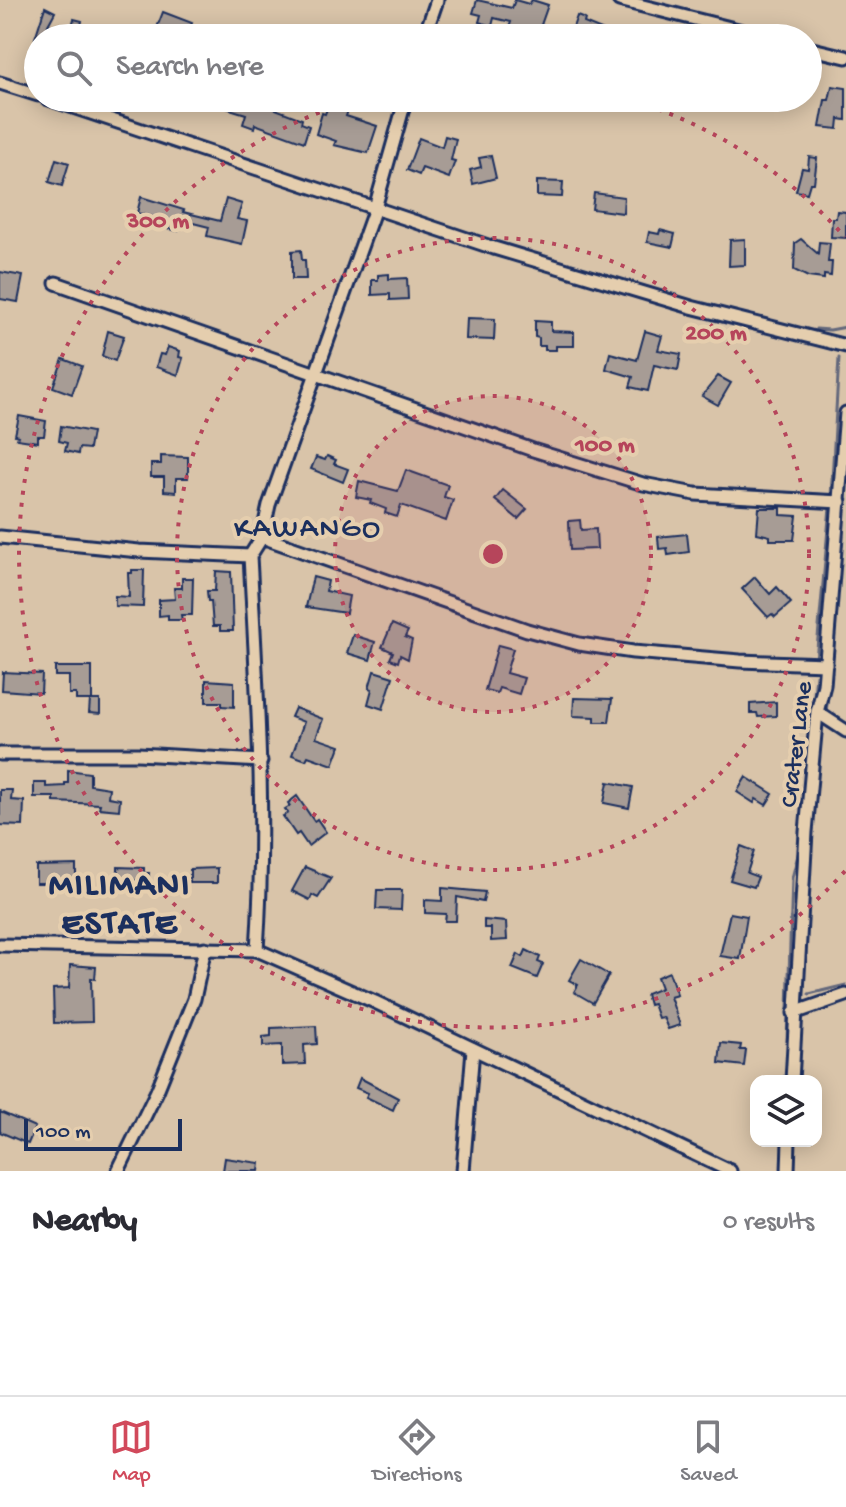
<!DOCTYPE html>
<html lang="en">
<head>
<meta charset="utf-8">
<style>
  :root { --surface:#fff; --page:#f7f7f7; --text:#2b2b33; --muted:#7c7c81; --line:#e1e1e2; --accent:#d1495b }
  body { margin:0; font-family:"Gochi Hand",sans-serif; background:var(--page); color:var(--text) }
  .controls { position:absolute; right:24px; bottom:24px; display:grid; overflow:hidden; border-radius:16px; box-shadow:0 4px 20px #0003 }
  .controls button { width:72px; height:72px; display:grid; place-items:center; padding:0; border:0; border-bottom:2px solid var(--line); background:var(--surface); color:var(--text); font:40px sans-serif }
  .scale { position:absolute; left:24px; bottom:20px; width:158px; box-sizing:border-box; padding-left:8px; border:4px solid #1b2f5e; border-top:0; font-size:22px; line-height:28px; white-space:nowrap; color:#1b2f5e; -webkit-text-stroke:6px #e5ceae; paint-order:stroke }
  .list { margin:0; padding:0; list-style:none }
  h2 { display:flex; justify-content:space-between; align-items:center; height:104px; margin:0; padding:0 32px; font-size:34px }
  h2 small { font-size:26px; font-weight:400; color:var(--muted) }
  .icon { flex:none; width:44px; height:44px; fill:none; stroke:currentColor; stroke-width:2; stroke-linecap:round; stroke-linejoin:round }
  .map { position:relative; flex:none; width:846px; height:1171px; overflow:hidden }
  .search { position:absolute; background:var(--surface); box-shadow:0 4px 20px #0003; left:24px; right:24px; top:24px; height:88px; display:flex; align-items:center; gap:20px; box-sizing:border-box; padding:0 28px; border-radius:44px; color:var(--muted); font-size:30px }
  .sheet { height:224px; background:var(--surface) }
  nav { display:flex; justify-content:space-around; align-items:center; box-sizing:border-box; height:112px; border-top:2px solid var(--line); background:var(--surface); font-size:22px; color:var(--muted) }
  nav a { display:grid; justify-items:center; gap:4px }
  nav .on { color:var(--accent) }
  .map>svg:first-child { display:block }
  .lines { fill:none; stroke-linecap:round; stroke-linejoin:round }
  .stream { stroke:#63677b; stroke-width:3 }
  .building { fill:#a79c95; stroke:#1b2f5e; stroke-width:2 }
  .minor-casing { stroke:#1b2f5e; stroke-width:17 }
  .minor { stroke:#e5ceae; stroke-width:11 }
  .ring { fill:none; stroke:#b6455b; stroke-width:4; stroke-dasharray:4 8 }
  .labels { text-anchor:middle; stroke-width:8; stroke-linejoin:round; paint-order:stroke }
  .street-label { font-size:26px; fill:#1b2f5e; stroke:#e5ceae }
  .quarter-label { font-size:30px; letter-spacing:2px; fill:#1b2f5e; stroke:#e5ceae }
  .district-label { font-size:34px; font-weight:bold; letter-spacing:2px; fill:#1b2f5e; stroke:#e5ceae }
  .centre { fill:#b6455b; stroke:#e5ceae; stroke-width:4 }
  .ring-label { font-size:24px; text-anchor:middle; font-weight:bold; fill:#b6455b; stroke:#e5ceae; stroke-width:8; stroke-linejoin:round; paint-order:stroke }
</style>
</head>
<body>
<div class="map">
<svg width="846" height="1171" viewBox="0 0 846 1171">
  <rect width="100%" height="100%" fill="#d9c4a9"/>
  <filter id="ink" filterUnits="userSpaceOnUse"><feTurbulence type="fractalNoise" baseFrequency=".0125" numOctaves="2"/><feDisplacementMap in="SourceGraphic" scale="16" xChannelSelector="R" yChannelSelector="G"/><feConvolveMatrix kernelMatrix="1 2 1 2 8 2 1 2 1" color-interpolation-filters="sRGB"/></filter>
  <g filter="url(#ink)">
    <g class="lines">
      <g class="stream">
        <polyline points="816,329 830,330 846,327"/>
        <polyline points="831,497 839,358"/>
        <polyline points="816,660 830,507"/>
        <polyline points="813,707 816,675"/>
        <polyline points="826,713 829,685"/>
        <polyline points="809,994 846,985"/>
        <polyline points="787,1042 792,878 800,847"/>
      </g>
    </g>
    <g class="building">
      <polygon points="477,0 512,8 515,0 529,4 532,0 548,5 541,25 574,38 523,38 508,31 511,22 494,18 492,26 479,22 481,15 473,13"/>
      <polygon points="45,7 55,12 48,25 70,32 74,19 82,21 80,30 99,35 99,38 35,38"/>
      <polygon points="163,12 192,23 189,31 204,38 153,38"/>
      <polygon points="577,16 585,19 584,23 621,38 579,38 581,33 572,30"/>
      <polygon points="832,86 846,88 846,120 839,119 838,129 820,127 825,100 829,100"/>
      <polygon points="231,98 258,98 257,102 302,119 301,123 309,126 304,142 255,124 254,128 243,124 246,114 226,108"/>
      <polygon points="330,101 349,108 346,116 377,126 368,153 334,145 336,141 316,134 322,113 325,114"/>
      <polygon points="445,136 456,139 451,160 455,161 449,178 422,168 419,175 407,170 419,138 442,147"/>
      <polygon points="491,156 496,178 473,184 470,170 481,167 479,158"/>
      <polygon points="809,157 817,158 814,183 810,183 807,193 796,191 802,168 808,169"/>
      <polygon points="56,159 69,163 62,186 49,182"/>
      <polygon points="537,181 563,182 562,197 537,196"/>
      <polygon points="594,193 624,197 623,213 592,209"/>
      <polygon points="141,197 184,210 183,212 220,221 226,199 242,204 237,219 247,221 242,244 207,236 209,227 181,220 178,231 162,227 164,220 137,213"/>
      <polygon points="837,211 846,212 846,238 831,237 832,218 836,218"/>
      <polygon points="660,230 675,234 672,247 647,242 649,232 659,234"/>
      <polygon points="745,239 745,265 729,266 730,240"/>
      <polygon points="801,239 818,254 819,242 830,243 828,262 832,262 831,276 824,275 824,279 808,277 794,270 795,243"/>
      <polygon points="301,250 302,260 305,260 306,279 292,279 292,251"/>
      <polygon points="0,272 23,276 18,302 0,299"/>
      <polygon points="389,274 389,279 407,278 408,299 390,300 390,294 372,295 372,280 378,280 378,275"/>
      <polygon points="467,318 495,319 494,340 466,339"/>
      <polygon points="535,321 551,322 551,331 574,332 574,346 556,346 556,350 545,350 545,346 539,346 539,338 535,337"/>
      <polygon points="108,331 124,336 115,361 102,356"/>
      <polygon points="645,331 662,336 658,350 681,354 678,370 654,365 648,391 630,387 633,377 606,369 610,353 637,360"/>
      <polygon points="168,347 180,351 179,357 183,358 178,375 156,367 160,354 165,355"/>
      <polygon points="63,359 82,366 72,394 53,387"/>
      <polygon points="718,376 731,383 718,405 702,396"/>
      <polygon points="19,416 46,421 44,436 38,436 38,442 17,439 18,436 15,435"/>
      <polygon points="61,426 92,432 89,449 79,448 78,454 65,451 67,443 59,441"/>
      <polygon points="161,456 188,457 188,478 176,478 176,492 164,491 164,477 151,477 151,464 161,464"/>
      <polygon points="327,456 336,460 334,464 348,469 343,482 311,469 316,457 325,460"/>
      <polygon points="406,470 448,485 444,497 453,500 446,521 401,505 397,517 385,513 386,509 370,503 371,500 356,497 359,481 398,491"/>
      <polygon points="503,490 527,509 518,519 495,500"/>
      <polygon points="759,508 781,508 781,515 797,516 794,540 770,540 770,536 757,533"/>
      <polygon points="580,520 581,530 596,529 597,549 570,550 569,521"/>
      <polygon points="687,534 689,552 668,555 667,548 659,549 658,537"/>
      <polygon points="132,570 144,570 143,607 115,606 115,596 129,597 128,573 132,573"/>
      <polygon points="216,571 231,572 233,631 220,631 220,626 213,626 211,601 208,601 207,591 215,591"/>
      <polygon points="313,577 328,581 326,591 349,596 346,613 306,607"/>
      <polygon points="755,577 770,594 777,587 791,603 775,617 772,614 768,617 742,589"/>
      <polygon points="182,578 193,578 192,615 181,615 182,620 168,620 168,615 159,616 159,600 175,599 174,588 182,588"/>
      <polygon points="392,624 408,631 405,637 412,640 408,659 400,655 398,662 390,659 393,652 382,647"/>
      <polygon points="353,635 375,642 370,660 347,653"/>
      <polygon points="498,645 513,649 506,673 524,678 519,694 499,688 497,693 485,690"/>
      <polygon points="55,667 92,667 92,700 100,700 100,714 89,713 90,700 76,700 76,694 69,694 69,676 55,676"/>
      <polygon points="374,671 393,677 383,709 368,704 372,689 369,688"/>
      <polygon points="3,672 42,674 41,693 2,690"/>
      <polygon points="206,680 234,682 234,707 222,706 222,702 206,702"/>
      <polygon points="574,698 612,699 609,722 595,722 595,717 573,716"/>
      <polygon points="776,702 776,716 758,717 757,713 750,713 750,704"/>
      <polygon points="295,708 323,719 316,738 340,746 333,765 308,756 306,760 292,755 304,722 291,717"/>
      <polygon points="68,770 90,773 90,785 109,788 108,797 120,799 119,810 99,808 100,804 54,802 54,797 34,797 34,783 46,783 46,787 65,786 65,783 68,783"/>
      <polygon points="746,777 773,794 766,805 756,799 754,803 737,792"/>
      <polygon points="608,782 633,787 629,808 604,803"/>
      <polygon points="0,790 12,790 11,800 24,801 23,826 0,825"/>
      <polygon points="297,796 314,821 317,819 326,832 308,846 299,833 296,835 283,816 288,813 285,809 290,806 288,803"/>
      <polygon points="741,846 754,851 747,873 758,877 754,887 730,880"/>
      <polygon points="76,865 76,878 51,879 51,883 36,883 36,866"/>
      <polygon points="118,867 144,868 144,873 149,873 148,881 118,880"/>
      <polygon points="305,867 331,878 318,898 312,895 310,900 292,891"/>
      <polygon points="217,868 217,883 190,883 190,869"/>
      <polygon points="442,888 485,892 483,902 457,897 456,921 445,921 446,914 425,913 425,900 442,901"/>
      <polygon points="377,890 402,890 401,910 376,909"/>
      <polygon points="730,913 747,916 740,959 720,956"/>
      <polygon points="484,920 506,922 507,940 491,941 491,928 484,928"/>
      <polygon points="526,950 540,957 538,962 543,964 537,978 512,968 518,954 523,957"/>
      <polygon points="581,959 609,975 593,1003 574,992 578,985 569,980"/>
      <polygon points="70,965 96,967 95,979 91,978 92,1022 54,1023 53,989 69,988"/>
      <polygon points="669,972 677,995 670,997 680,1025 668,1029 663,1017 658,1018 653,1004 649,1005 646,994 661,988 657,977"/>
      <polygon points="316,1026 317,1044 304,1045 305,1064 282,1065 282,1045 263,1046 263,1037 271,1036 271,1028"/>
      <polygon points="721,1043 741,1045 740,1050 746,1050 744,1066 719,1063"/>
      <polygon points="360,1078 398,1098 393,1110 366,1097 368,1093 356,1088"/>
      <polygon points="0,1112 35,1127 28,1144 0,1132"/>
      <polygon points="225,1158 260,1163 259,1171 223,1171"/>
    </g>
    <g class="lines">
      <defs>
        <g id="minor">
          <polyline points="619,0 770,38"/>
          <polyline points="424,38 437,0"/>
          <polyline points="808,48 846,57"/>
          <polyline points="0,83 38,95"/>
          <polyline points="46,98 494,248 691,307 846,346"/>
          <polyline points="56,283 533,450 643,484 695,494 840,502"/>
          <polyline points="0,537 139,551 250,556"/>
          <polyline points="262,537 527,630 579,644 633,652 740,661 826,664"/>
          <polyline points="817,712 846,731"/>
          <polyline points="0,754 138,754 261,761"/>
          <polyline points="0,945 257,950 375,1002 730,1171"/>
          <path d="M257,950C266,819 257,688 250,556L262,537L269,505L375,208L406,98"/>
          <polyline points="794,1013 846,995"/>
          <polyline points="792,1081 806,832 817,712 824,685 846,413"/>
          <polyline points="118,1171 157,1091 194,999 205,948"/>
          <polyline points="463,1171 473,1049"/>
          <polyline points="788,1171 789,1141"/>
        </g>
      </defs>
      <use href="#minor" class="minor-casing"/>
      <use href="#minor" class="minor"/>
    </g>
  </g>
  <circle cx="493" cy="554" r="158" fill="#b6455b" fill-opacity=".12"/>
  <g class="ring">
    <circle cx="493" cy="554" r="158"/>
    <circle cx="493" cy="554" r="316"/>
    <path d="M845 871A474 474 0 1 1 362 98M624 98A474 474 0 0 1 845 237"/>
  </g>
  <g class="labels">
    <g class="street-label">
      <text transform="translate(794 744) rotate(-83)" y="9">Crater Lane</text>
    </g>
    <g class="quarter-label">
      <text x="308" y="536">KAWANGO</text>
    </g>
    <g class="district-label">
      <text x="120" y="893">MILIMANI<tspan x="120" dy="39">ESTATE</tspan></text>
    </g>
  </g>
  <circle cx="493" cy="554" r="12" class="centre"/>
  <g class="ring-label">
    <text x="158" y="227">300 m</text>
    <text x="716" y="339">200 m</text>
    <text x="605" y="451">100 m</text>
  </g>
</svg>
<div class="controls">
<button><svg class="icon" aria-label="layers" viewBox="0 0 24 24"><path d="M12 4l9 5-9 5-9-5zM3 14l9 5 9-5"/></svg></button>
</div>
<div class="scale">100 m</div>
<div class="search"><svg class="icon" aria-label="search" viewBox="0 0 24 24"><circle cx="10" cy="10" r="6"/><path d="M15 15l6 6"/></svg>Search here</div>
</div>
<section class="sheet">
<h2>Nearby<small>0 results</small></h2>
<ul class="list">
</ul>
</section>
<nav>
<a class="on"><svg class="icon" aria-label="map" viewBox="0 0 24 24"><path d="M3 6l6-2 6 2 6-2v14l-6 2-6-2-6 2zM9 4v14M15 6v14"/></svg>Map</a>
<a><svg class="icon" aria-label="directions" viewBox="0 0 24 24"><path d="M12 3l9 9-9 9-9-9zM9 14v-3h6M13 9l2 2-2 2"/></svg>Directions</a>
<a><svg class="icon" aria-label="saved" viewBox="0 0 24 24"><path d="M7 4h10v16l-5-4-5 4z"/></svg>Saved</a>
</nav>
</body>
</html>
